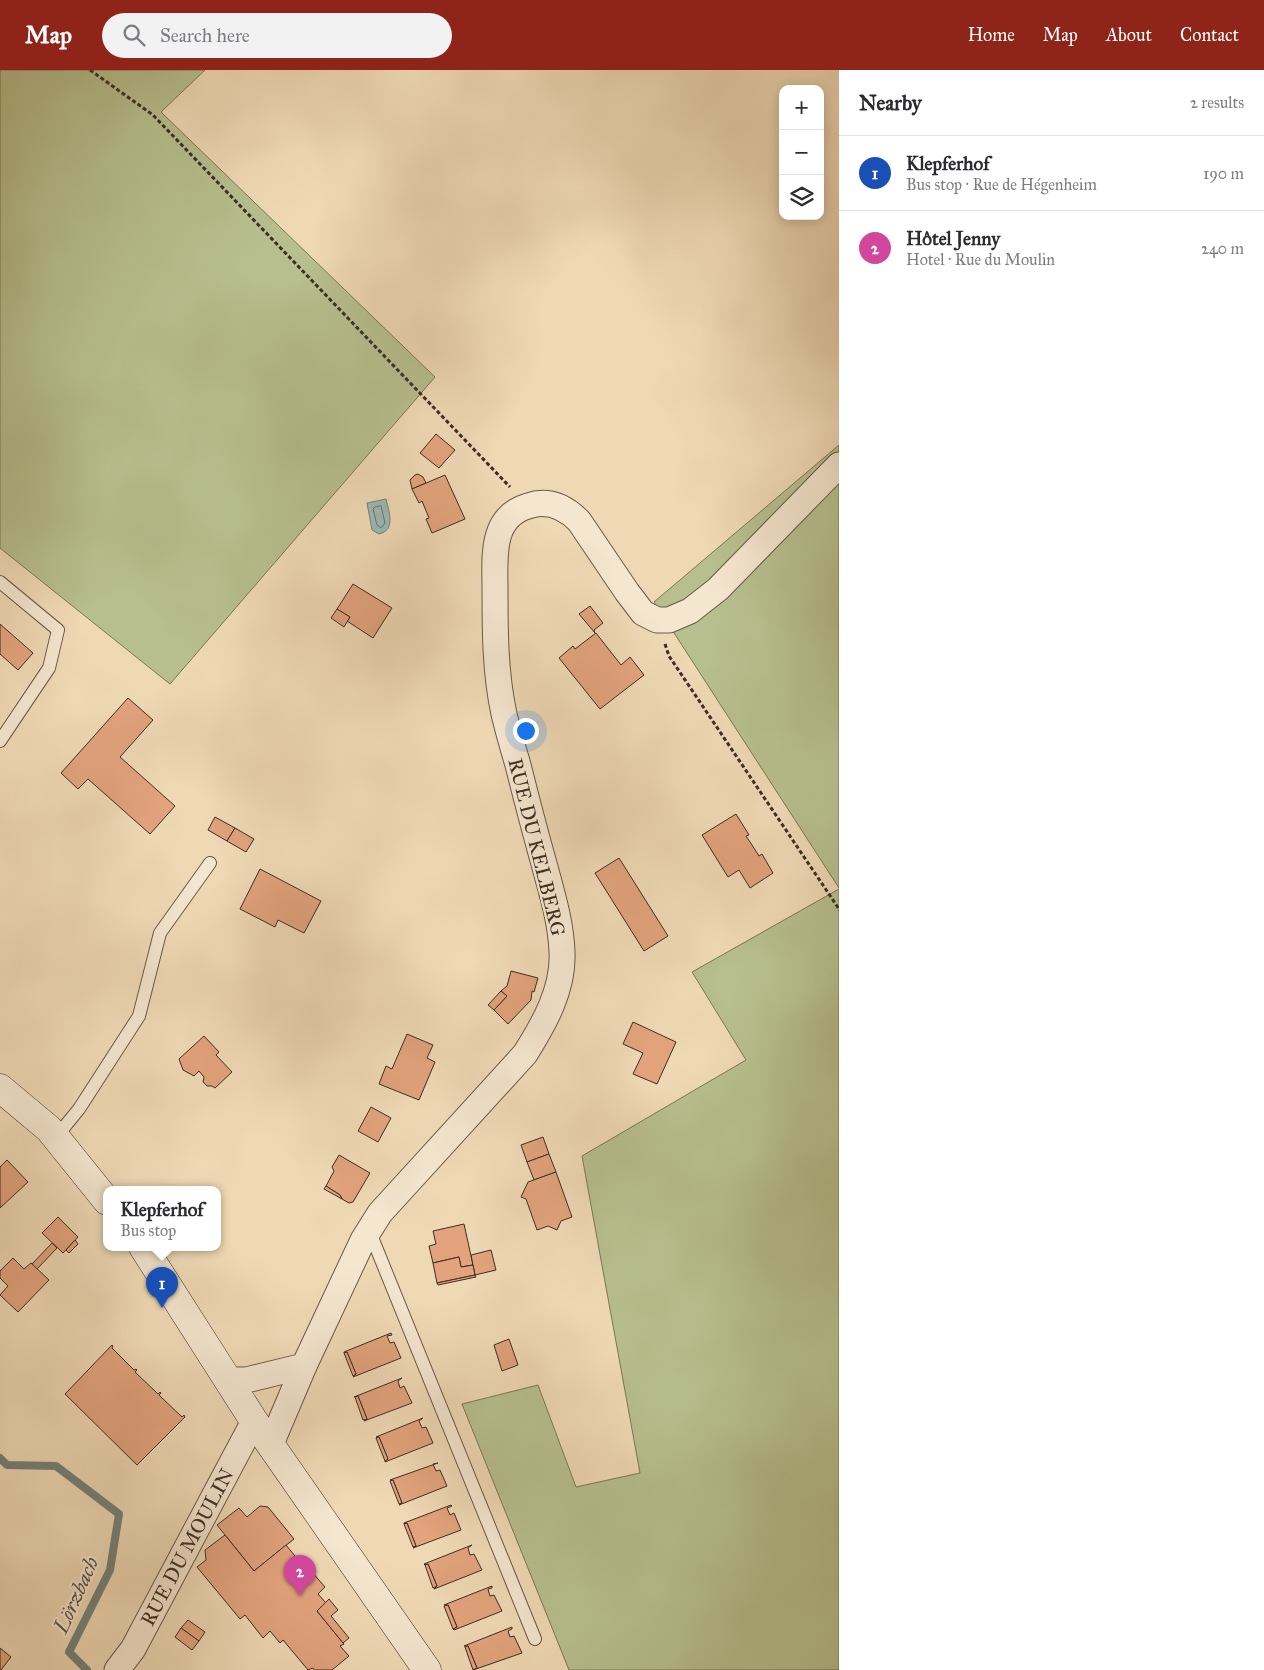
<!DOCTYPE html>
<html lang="en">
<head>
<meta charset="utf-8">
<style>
  :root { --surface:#fff; --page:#f2f2f3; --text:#2b2b33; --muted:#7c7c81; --line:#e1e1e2; --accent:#8f2418 }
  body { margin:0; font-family:"IM FELL Great Primer",serif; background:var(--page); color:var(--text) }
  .controls { position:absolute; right:15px; top:15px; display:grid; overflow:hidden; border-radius:10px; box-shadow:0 2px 12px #0003 }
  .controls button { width:45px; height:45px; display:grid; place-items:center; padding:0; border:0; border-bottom:1px solid var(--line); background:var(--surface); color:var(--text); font:25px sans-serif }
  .you { position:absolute; left:525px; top:660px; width:18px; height:18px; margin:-12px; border:4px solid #fff; border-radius:50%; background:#1a73e8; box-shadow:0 0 0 8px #1a73e833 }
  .badge { display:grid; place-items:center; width:32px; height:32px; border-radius:50%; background:var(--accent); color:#fff; font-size:16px; font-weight:700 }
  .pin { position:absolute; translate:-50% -41px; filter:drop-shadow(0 1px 2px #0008) }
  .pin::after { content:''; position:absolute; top:26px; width:18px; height:15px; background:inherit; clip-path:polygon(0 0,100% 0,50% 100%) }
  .popup { position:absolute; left:103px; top:1116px; width:118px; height:65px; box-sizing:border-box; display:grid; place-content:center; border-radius:10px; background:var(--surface); filter:drop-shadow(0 1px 4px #0005); font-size:16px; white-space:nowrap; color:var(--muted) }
  .popup b { font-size:19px; color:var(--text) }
  .popup::after { content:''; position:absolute; left:50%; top:100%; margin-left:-10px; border:10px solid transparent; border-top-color:var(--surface) }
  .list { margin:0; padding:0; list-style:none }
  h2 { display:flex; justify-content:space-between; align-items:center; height:65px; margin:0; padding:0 20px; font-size:21px }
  h2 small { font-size:16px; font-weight:400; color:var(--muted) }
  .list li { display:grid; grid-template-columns:32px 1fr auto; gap:15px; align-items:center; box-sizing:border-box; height:75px; padding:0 20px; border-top:1px solid var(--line) }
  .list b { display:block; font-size:19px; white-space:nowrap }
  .list p { margin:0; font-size:16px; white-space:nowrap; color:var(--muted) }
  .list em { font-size:16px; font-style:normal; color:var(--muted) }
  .icon { flex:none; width:28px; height:28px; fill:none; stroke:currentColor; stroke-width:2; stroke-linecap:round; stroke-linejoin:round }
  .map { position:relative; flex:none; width:839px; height:1600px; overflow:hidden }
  header { display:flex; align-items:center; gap:30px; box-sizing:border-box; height:70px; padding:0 25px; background:var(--accent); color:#fff }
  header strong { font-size:24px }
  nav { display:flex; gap:28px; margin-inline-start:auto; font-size:18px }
  .search { width:350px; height:45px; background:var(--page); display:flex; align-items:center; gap:12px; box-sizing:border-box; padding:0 18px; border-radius:28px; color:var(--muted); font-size:19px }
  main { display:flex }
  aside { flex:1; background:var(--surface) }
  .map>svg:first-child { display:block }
  .green { fill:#b7bf8e; stroke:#7a765a }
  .water { fill:#9ab9b3; stroke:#74817a }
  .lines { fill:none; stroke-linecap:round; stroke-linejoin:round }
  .shore { stroke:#6b736c; stroke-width:1 }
  .stream { stroke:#74817a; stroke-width:8 }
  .building { fill:#e2a37d; stroke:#3c2d25 }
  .service-casing { stroke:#695849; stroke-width:14 }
  .minor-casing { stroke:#695849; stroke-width:27 }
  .secondary-casing { stroke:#3c2d25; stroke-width:29 }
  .path { stroke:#3c2d25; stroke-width:3; stroke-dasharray:4 2.5; stroke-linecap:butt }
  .service { stroke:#f5e6cf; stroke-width:12 }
  .minor { stroke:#f5e6cf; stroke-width:25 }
  .secondary { stroke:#f5e6cf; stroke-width:28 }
  .labels { text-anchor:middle; stroke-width:4.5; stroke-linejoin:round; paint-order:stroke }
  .street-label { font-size:20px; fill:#3c2d25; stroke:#f5e6cf }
  .water-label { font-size:21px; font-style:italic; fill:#545048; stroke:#f5e6cf }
</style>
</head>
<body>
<header>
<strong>Map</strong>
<div class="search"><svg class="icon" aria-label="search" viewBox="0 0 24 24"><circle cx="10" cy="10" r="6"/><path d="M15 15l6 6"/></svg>Search here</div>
<nav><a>Home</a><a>Map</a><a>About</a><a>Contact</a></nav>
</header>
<main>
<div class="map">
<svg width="839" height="1600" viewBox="0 0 839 1600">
  <rect width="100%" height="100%" fill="#efd9b5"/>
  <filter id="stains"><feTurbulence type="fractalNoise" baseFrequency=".004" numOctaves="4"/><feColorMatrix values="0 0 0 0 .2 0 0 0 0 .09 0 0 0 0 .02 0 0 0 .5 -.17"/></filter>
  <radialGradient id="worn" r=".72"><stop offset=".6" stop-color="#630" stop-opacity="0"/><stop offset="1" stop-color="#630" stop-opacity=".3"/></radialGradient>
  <g class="green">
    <polygon points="0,0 205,0 161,42 435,307 170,614 0,478"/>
    <polygon points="839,375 839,818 654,532"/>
    <polygon points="839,819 839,1600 569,1600 462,1334 538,1315 576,1417 640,1403 582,1086 746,990 692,902"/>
  </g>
  <path class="water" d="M386,429C389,442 396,460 379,464L372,460L367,433Z"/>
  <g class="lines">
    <polygon class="shore" points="381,436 385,453 381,458 377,455 373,439 375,437"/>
    <polyline class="stream" points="0,1388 7,1395 56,1396 119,1444 110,1500 69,1582 87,1600"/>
  </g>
  <g class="building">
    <polygon points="436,364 455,380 439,398 420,383"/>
    <polygon points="418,404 423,407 426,413 412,419 410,410 415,405"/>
    <polygon points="445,405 465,449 432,463 426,449 429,448 422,431 419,433 412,419"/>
    <polygon points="353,514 392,538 373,568 347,551 350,547 337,539"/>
    <polygon points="590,536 603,553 594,560 595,563 579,544"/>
    <polygon points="337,539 350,547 344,557 331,548"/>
    <polygon points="0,554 33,583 18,600 0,584"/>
    <polygon points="596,563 621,595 630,587 644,605 600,639 559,588 573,576 575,579"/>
    <polygon points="128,628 153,650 120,687 175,736 150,764 88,709 78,719 61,703"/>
    <polygon points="736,744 749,765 746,766 752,775 759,786 762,784 773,803 750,818 739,800 728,807 702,765"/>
    <polygon points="215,747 235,758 227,771 208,760"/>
    <polygon points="235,758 254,769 246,782 227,771"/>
    <polygon points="619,788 668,866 644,881 595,803"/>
    <polygon points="260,799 321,831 304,863 278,850 275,857 240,839"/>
    <polygon points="511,901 538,908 534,922 532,921 531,930 508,954 494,940 507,926 501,921 507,916"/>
    <polygon points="501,921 507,926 494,940 488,935"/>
    <polygon points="633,952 676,972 657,1014 633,1004 643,983 623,974"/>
    <polygon points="407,964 433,975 427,988 435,992 419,1030 379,1014 386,996 392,999"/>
    <polygon points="204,966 219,982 216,985 232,1002 215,1018 212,1016 207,1016 203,1012 204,1007 199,1001 194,1006 183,1000 179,989"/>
    <polygon points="371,1037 391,1048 378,1072 358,1061"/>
    <polygon points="543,1067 549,1084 527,1092 521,1075"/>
    <polygon points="549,1084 556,1102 534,1110 527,1092"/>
    <polygon points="339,1085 370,1103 353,1132 349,1133 342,1129 340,1125 326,1116 334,1101 332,1097"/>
    <polygon points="7,1090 28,1112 0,1138 0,1097"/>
    <polygon points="556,1102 572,1147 561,1151 557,1160 548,1156 537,1160 526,1129 521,1127 528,1112"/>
    <polygon points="326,1116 340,1125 342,1129 324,1119"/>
    <polygon points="58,1147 78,1167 63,1183 42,1163"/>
    <polygon points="464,1154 473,1195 461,1197 459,1187 433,1193 429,1176 436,1174 433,1161"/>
    <polygon points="75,1170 78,1174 69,1183 66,1180"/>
    <polygon points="52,1173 57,1178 37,1199 32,1194"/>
    <polygon points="491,1180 496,1200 475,1205 471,1185"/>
    <polygon points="459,1187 461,1197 473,1195 475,1205 437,1213 433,1193"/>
    <polygon points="13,1188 24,1199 31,1193 49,1210 18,1242 0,1225 8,1216 0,1208 0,1201"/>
    <polygon points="475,1205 476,1207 438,1215 437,1213"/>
    <polygon points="391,1263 392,1265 387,1266 390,1273 394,1272 401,1288 353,1307 356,1304 347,1282 344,1283 344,1282"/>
    <polygon points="509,1269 518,1295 502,1301 494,1275"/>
    <polygon points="112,1275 113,1276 112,1278 134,1300 136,1299 137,1300 135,1302 158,1324 160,1322 161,1323 159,1325 182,1347 184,1345 185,1347 137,1395 65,1324"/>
    <polygon points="347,1282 356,1304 353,1306 344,1283"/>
    <polygon points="402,1308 398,1311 400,1318 404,1316 412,1333 364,1351 367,1349 358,1326 354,1327"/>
    <polygon points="358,1326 367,1349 363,1350 355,1327"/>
    <polygon points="423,1348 419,1351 422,1358 426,1357 433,1373 385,1392 385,1391 388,1389 379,1367 376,1367"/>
    <polygon points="379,1367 388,1389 385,1391 376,1368"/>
    <polygon points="438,1393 433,1394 436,1401 440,1400 447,1416 399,1435 402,1433 393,1410 390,1410"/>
    <polygon points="393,1410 402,1433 399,1434 390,1411"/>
    <polygon points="451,1435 452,1436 447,1438 450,1445 454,1443 461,1460 413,1478 416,1476 407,1453 404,1454 404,1453"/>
    <polygon points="260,1436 268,1437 294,1469 254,1501 217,1455 239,1438 247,1447"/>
    <polygon points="407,1453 416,1476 413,1477 404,1454"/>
    <polygon points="225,1465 254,1501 286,1475 304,1497 308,1493 314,1501 312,1502 325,1517 318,1524 326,1533 317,1541 344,1574 340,1576 349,1586 332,1600 314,1600 313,1598 308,1600 283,1570 280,1573 270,1561 263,1568 245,1545 240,1549 197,1497 206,1490 205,1480"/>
    <polygon points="472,1475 468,1478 470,1485 474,1484 482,1500 434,1519 437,1516 428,1494 425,1495 424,1494"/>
    <polygon points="428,1494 437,1516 433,1518 425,1495"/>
    <polygon points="492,1516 492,1518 488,1519 490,1526 494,1525 502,1541 454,1560 453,1559 457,1557 448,1535 444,1535"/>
    <polygon points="329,1529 338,1540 331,1546 349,1568 343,1573 317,1541"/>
    <polygon points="448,1535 457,1557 453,1559 444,1536"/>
    <polygon points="188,1550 205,1562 199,1571 181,1558"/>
    <polygon points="512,1557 512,1559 508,1561 510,1567 514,1566 522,1583 473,1600 477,1598 468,1576 464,1576"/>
    <polygon points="181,1558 199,1571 192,1580 175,1567"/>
    <polygon points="468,1576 477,1598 473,1600 465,1577"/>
    <polygon points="0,1578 11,1587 1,1600 0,1600"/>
  </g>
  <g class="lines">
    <defs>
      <g id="service">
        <polyline points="0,512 58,560 49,598 0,671"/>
        <polyline points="56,1067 79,1039 139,946 160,863 210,793"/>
        <polyline points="369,1160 535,1569"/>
      </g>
      <g id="minor">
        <polyline points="227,1310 246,1310 304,1296"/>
        <path d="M271,1374L304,1296L363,1170L380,1143L525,984C544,954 564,919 562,882C561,851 551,820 543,790C534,758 526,727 518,695C513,678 508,661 504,644C495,602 495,561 495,519C495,488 490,447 528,436C548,429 565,437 579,451L627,522L643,543L657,550H669L690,541L718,519L839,395"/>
        <polyline points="117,1600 133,1579 254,1351"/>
      </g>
      <g id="secondary">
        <polyline points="0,1018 49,1059 107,1131"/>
        <polyline points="143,1177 254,1351 427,1600"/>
      </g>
    </defs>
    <use href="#service" class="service-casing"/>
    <use href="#minor" class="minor-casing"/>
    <use href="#secondary" class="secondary-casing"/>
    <g class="path">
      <polyline points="90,0 153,45 510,417"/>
      <polyline points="665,574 669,586 839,839"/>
    </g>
    <use href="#service" class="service"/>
    <use href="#minor" class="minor"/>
    <use href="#secondary" class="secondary"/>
  </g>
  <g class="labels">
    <g class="street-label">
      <text transform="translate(537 777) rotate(76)" y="7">RUE DU KELBERG</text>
      <text transform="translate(187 1477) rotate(-62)" y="7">RUE DU MOULIN</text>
    </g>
    <g class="water-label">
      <text transform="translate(76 1525) rotate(-66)" y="7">Lörzbach</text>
    </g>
  </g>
  <rect width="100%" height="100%" filter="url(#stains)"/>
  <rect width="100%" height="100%" fill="url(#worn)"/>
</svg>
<div class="controls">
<button>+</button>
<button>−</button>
<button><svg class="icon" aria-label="layers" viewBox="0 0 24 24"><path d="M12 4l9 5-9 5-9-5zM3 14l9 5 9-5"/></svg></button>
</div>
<div class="you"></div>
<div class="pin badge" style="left:162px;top:1238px;background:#1a4fb4">1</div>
<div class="popup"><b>Klepferhof</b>Bus stop</div>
<div class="pin badge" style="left:300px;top:1526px;background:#d1479c">2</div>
</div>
<aside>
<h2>Nearby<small>2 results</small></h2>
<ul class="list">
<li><span class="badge" style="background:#1a4fb4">1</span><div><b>Klepferhof</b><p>Bus stop · Rue de Hégenheim</p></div><em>190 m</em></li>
<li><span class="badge" style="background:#d1479c">2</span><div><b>Hôtel Jenny</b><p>Hotel · Rue du Moulin</p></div><em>240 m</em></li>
</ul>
</aside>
</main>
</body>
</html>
